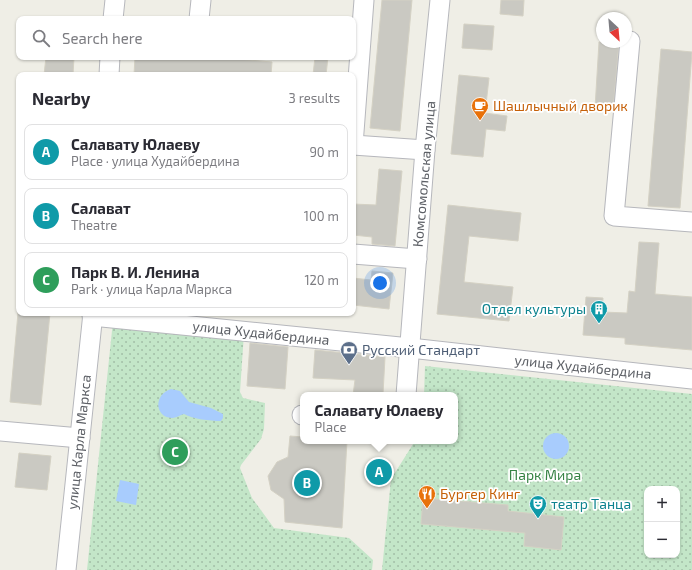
<!DOCTYPE html>
<html lang="en">
<head>
<meta charset="utf-8">
<style>
  :root { --surface:#fff; --page:#f2f2f3; --text:#2b2b33; --muted:#7c7c81; --line:#e1e1e2; --accent:#1a73e8 }
  body { margin:0; font-family:"Exo 2",sans-serif; background:var(--page); color:var(--text) }
  .controls { position:absolute; right:12px; bottom:12px; display:grid; overflow:hidden; border-radius:8px; box-shadow:0 1px 3px #0004 }
  .controls button { width:36px; height:36px; display:grid; place-items:center; padding:0; border:0; border-bottom:1px solid var(--line); background:var(--surface); color:var(--text); font:20px sans-serif }
  .compass { position:absolute; left:596px; top:12px; width:36px; height:36px; border-radius:50%; background:var(--surface); box-shadow:0 1px 3px #0004; rotate:154deg }
  .you { position:absolute; left:380px; top:283px; width:14px; height:14px; margin:-10px; border:3px solid #fff; border-radius:50%; background:#1a73e8; box-shadow:0 0 0 6px #1a73e833 }
  .badge { display:grid; place-items:center; width:26px; height:26px; border-radius:50%; background:var(--accent); color:#fff; font-size:13px; font-weight:700 }
  .pin { position:absolute; translate:-50% -50%; border:2px solid #fff; box-shadow:0 1px 4px #0006 }
  .popup { position:absolute; left:300px; top:392px; width:158px; height:52px; box-sizing:border-box; display:grid; place-content:center; border-radius:8px; background:var(--surface); filter:drop-shadow(0 1px 3px #0005); font-size:13px; white-space:nowrap; color:var(--muted) }
  .popup b { font-size:15px; color:var(--text) }
  .popup::after { content:''; position:absolute; left:50%; top:100%; margin-left:-8px; border:8px solid transparent; border-top-color:var(--surface) }
  .list { margin:0; padding:0; list-style:none }
  h2 { display:flex; justify-content:space-between; align-items:center; height:52px; margin:0; padding:0 16px; font-size:17px }
  h2 small { font-size:13px; font-weight:400; color:var(--muted) }
  .list li { display:grid; grid-template-columns:26px 1fr auto; gap:12px; align-items:center; box-sizing:border-box; height:56px; margin:0 8px 8px; padding:0 8px; border:1px solid var(--line); border-radius:8px }
  .list b { display:block; font-size:15px; white-space:nowrap }
  .list p { margin:0; font-size:13px; white-space:nowrap; color:var(--muted) }
  .list em { font-size:13px; font-style:normal; color:var(--muted) }
  .icon { flex:none; width:22px; height:22px; fill:none; stroke:currentColor; stroke-width:2; stroke-linecap:round; stroke-linejoin:round }
  .map { position:relative; flex:none; width:692px; height:570px; overflow:hidden }
  .search { position:absolute; background:var(--surface); box-shadow:0 1px 3px #0004; left:16px; top:16px; width:340px; height:44px; display:flex; align-items:center; gap:10px; box-sizing:border-box; padding:0 14px; border-radius:8px; color:var(--muted); font-size:15px }
  .panel { position:absolute; background:var(--surface); box-shadow:0 1px 3px #0004; left:16px; top:72px; width:340px; height:244px; border-radius:8px }
  .map>svg:first-child { display:block }
  .grass { fill:url(#grass-dots); fill-rule:evenodd }
  .water { fill:#a8ccfd }
  .building { fill:#cac9c2; stroke:#d4d1c4 }
  .lines { fill:none; stroke-linecap:round; stroke-linejoin:round }
  .minor-casing { stroke:#b6b7bc; stroke-width:21 }
  .minor { stroke:#fff; stroke-width:19 }
  .labels { text-anchor:middle; stroke-width:3.5; stroke-linejoin:round; paint-order:stroke }
  .food-label { font-size:14px; fill:#c56008; stroke:#fff; text-anchor:start }
  .street-label { font-size:14px; fill:#5d6066; stroke:#fff }
  .culture-label { font-size:14px; fill:#0d838f; stroke:#fff; text-anchor:end }
  .service-label { font-size:14px; fill:#4e5e75; stroke:#fff; text-anchor:start }
  .park-label { font-size:14px; fill:#378345; stroke:#fff }
</style>
</head>
<body>
<div class="map">
<svg width="692" height="570" viewBox="0 0 692 570">
  <defs>
    <pattern id="grass-dots" width="8" height="8" patternUnits="userSpaceOnUse"><rect width="8" height="8" fill="#c3e6c8"/><path d="M2 2h.1M6 6h.1" fill="none" stroke="#a2bea6" stroke-width="1.8" stroke-linecap="round"/></pattern>
  </defs>
  <rect width="100%" height="100%" fill="#efeee6"/>
  <g class="grass">
    <polygon points="113,321 244,333 240,392 243,398 265,403 264,429 261,439 241,465 240,468 252,498 274,528 349,538 373,560 372,570 87,570"/>
    <path d="M425,366L692,394V570H382L391,479L415,441H455V395H424ZM647,489H677V555H647Z"/>
  </g>
  <g class="water">
    <path d="M171,389L180,391L189,402L211,408L223,414V418L221,421C210,421 193,419 184,414C180,415 176,418 172,418C154,417 154,394 171,389Z"/>
    <circle cx="556" cy="446" r="13"/>
    <polygon points="120,480 139,484 136,505 116,501"/>
  </g>
  <g class="building">
    <polygon points="382,0 412,0 400,131 370,128"/>
    <polygon points="501,0 524,0 523,16 500,14"/>
    <polygon points="464,24 494,26 492,50 462,48"/>
    <polygon points="599,42 619,42 613,110 595,108"/>
    <polygon points="661,49 692,52 680,208 648,206"/>
    <polygon points="46,57 74,57 73,75 44,75"/>
    <polygon points="135,57 214,57 272,62 271,75 134,75"/>
    <polygon points="315,57 328,57 326,75 313,75"/>
    <polygon points="459,75 489,78 485,113 507,116 505,131 486,129 483,157 451,154"/>
    <polygon points="379,169 402,171 395,246 372,244 372,237 353,235 353,204 376,205"/>
    <polygon points="448,205 521,213 518,241 469,236 464,282 513,287 509,321 437,314"/>
    <polygon points="639,242 659,243 655,294 692,297 692,350 625,344 625,338 583,335 586,297 603,298 602,312 627,313 629,291 635,292"/>
    <polygon points="372,271 393,273 389,309 353,305 353,278 371,280"/>
    <polygon points="18,313 50,313 41,405 10,402"/>
    <polygon points="250,343 288,347 285,389 247,386"/>
    <polygon points="315,350 385,357 383,394 378,395 353,395 355,380 313,378"/>
    <polygon points="290,436 303,437 303,441 347,441 342,528 285,522 284,499 271,490 268,476 277,462 288,457"/>
    <polygon points="19,453 51,456 47,490 15,487"/>
    <polygon points="423,498 508,505 508,511 564,517 561,550 524,546 525,533 421,524"/>
  </g>
  <g class="lines">
    <defs>
      <g id="minor">
        <polyline points="113,19 115,0"/>
        <polyline points="199,19 201,0"/>
        <polyline points="630,41 614,216 692,222"/>
        <polyline points="109,75 110,57"/>
        <polyline points="353,145 364,0"/>
        <polyline points="353,145 425,150"/>
        <polyline points="353,254 417,259"/>
        <polyline points="92,316 410,348 692,379"/>
        <polyline points="406,395 425,150 440,0"/>
        <polyline points="302,415 303,415"/>
        <polyline points="0,431 80,438"/>
        <polyline points="66,570 93,313"/>
      </g>
    </defs>
    <use href="#minor" class="minor-casing"/>
    <use href="#minor" class="minor"/>
  </g>
  <defs>
    <symbol id="cafe-pin" viewBox="-11 -11 22 30"><path d="M0 17L-7.5 6A9.5 9.5 0 1 1 7.5 6Z" fill="#e8710a" stroke="#fff"/><path d="M-5.5-4.5H6V0H3Q3 3.5 0 3.5H-2.5Q-5.5 3.5-5.5 0ZM3-3.2v2h1.7v-2ZM-6 4.5H4V6H-6Z" fill="#fff"/></symbol>
    <symbol id="building-pin" viewBox="-11 -11 22 30"><path d="M0 17L-7.5 6A9.5 9.5 0 1 1 7.5 6Z" fill="#0f9aa8" stroke="#fff"/><path d="M-4-6H4V6H1V3H-1V6H-4ZM-2.5-4.3h1.7v1.8h-1.7ZM.8-4.3h1.7v1.8H.8ZM-2.5-1h1.7V.8h-1.7ZM.8-1h1.7V.8H.8Z" fill="#fff"/></symbol>
    <symbol id="bank-pin" viewBox="-11 -11 22 30"><path d="M0 17L-7.5 6A9.5 9.5 0 1 1 7.5 6Z" fill="#5c6f8a" stroke="#fff"/><path d="M-6-4H6V4H-6ZM0-2.3a2.3 2.3 0 1 0 0 4.6a2.3 2.3 0 1 0 0-4.6Z" fill="#fff"/></symbol>
    <symbol id="restaurant-pin" viewBox="-11 -11 22 30"><path d="M0 17L-7.5 6A9.5 9.5 0 1 1 7.5 6Z" fill="#e8710a" stroke="#fff"/><path d="M-5-6h1v4h1v-4h1v4h1v-4h1v5L-1.5 .5V6h-2V.5L-5-1ZM5-6V6H3V1.5H1.5Q1.5-4 5-6Z" fill="#fff"/></symbol>
    <symbol id="theatre-pin" viewBox="-11 -11 22 30"><path d="M0 17L-7.5 6A9.5 9.5 0 1 1 7.5 6Z" fill="#0f9aa8" stroke="#fff"/><path d="M-5-5.5Q0-4 5-5.5V0Q5 5 0 6Q-5 5-5 0ZM-3.3-2.5H-1v1.5H-3.3ZM1-2.5H3.3v1.5H1ZM-2.8 1Q0 5.5 2.8 1Z" fill="#fff"/></symbol>
  </defs>
  <g fill-rule="evenodd">
    <use href="#cafe-pin" x="470" y="96" width="20" height="27"/>
    <use href="#building-pin" x="589" y="299" width="20" height="27"/>
    <use href="#bank-pin" x="339" y="340" width="20" height="27"/>
    <use href="#restaurant-pin" x="417" y="484" width="20" height="27"/>
    <use href="#theatre-pin" x="528" y="494" width="20" height="27"/>
  </g>
  <g class="labels">
    <g class="food-label">
      <text x="493" y="111">Шашлычный дворик</text>
      <text x="440" y="499">Бургер Кинг</text>
    </g>
    <g class="street-label">
      <text transform="translate(424 174) rotate(-85)" y="5">Комсомольская улица</text>
      <text transform="translate(261 333) rotate(6)" y="5">улица Худайбердина</text>
      <text transform="translate(583 367) rotate(6)" y="5">улица Худайбердина</text>
      <text transform="translate(79 442) rotate(-84)" y="5">улица Карла Маркса</text>
    </g>
    <g class="culture-label">
      <text x="586" y="314">Отдел культуры</text>
      <text x="551" y="509" text-anchor="start">театр Танца</text>
    </g>
    <g class="service-label">
      <text x="362" y="355">Русский Стандарт</text>
    </g>
    <g class="park-label">
      <text x="545" y="480">Парк Мира</text>
    </g>
  </g>
</svg>
<div class="controls">
<button>+</button>
<button>−</button>
</div>
<svg class="compass" viewBox="-18 -18 36 36"><path d="M0-13l5 13h-10z" fill="#e53935"/><path d="M0 13l5-13h-10z" fill="#7c7c81"/></svg>
<div class="you"></div>
<div class="pin badge" style="left:379px;top:472px;background:#0f9aa8">A</div>
<div class="popup"><b>Салавату Юлаеву</b>Place</div>
<div class="pin badge" style="left:307px;top:483px;background:#0f9aa8">B</div>
<div class="pin badge" style="left:175px;top:452px;background:#2e9e5b">C</div>
<div class="search"><svg class="icon" aria-label="search" viewBox="0 0 24 24"><circle cx="10" cy="10" r="6"/><path d="M15 15l6 6"/></svg>Search here</div>
<section class="panel">
<h2>Nearby<small>3 results</small></h2>
<ul class="list">
<li><span class="badge" style="background:#0f9aa8">A</span><div><b>Салавату Юлаеву</b><p>Place · улица Худайбердина</p></div><em>90 m</em></li>
<li><span class="badge" style="background:#0f9aa8">B</span><div><b>Салават</b><p>Theatre</p></div><em>100 m</em></li>
<li><span class="badge" style="background:#2e9e5b">C</span><div><b>Парк В. И. Ленина</b><p>Park · улица Карла Маркса</p></div><em>120 m</em></li>
</ul>
</section>
</div>
</body>
</html>
